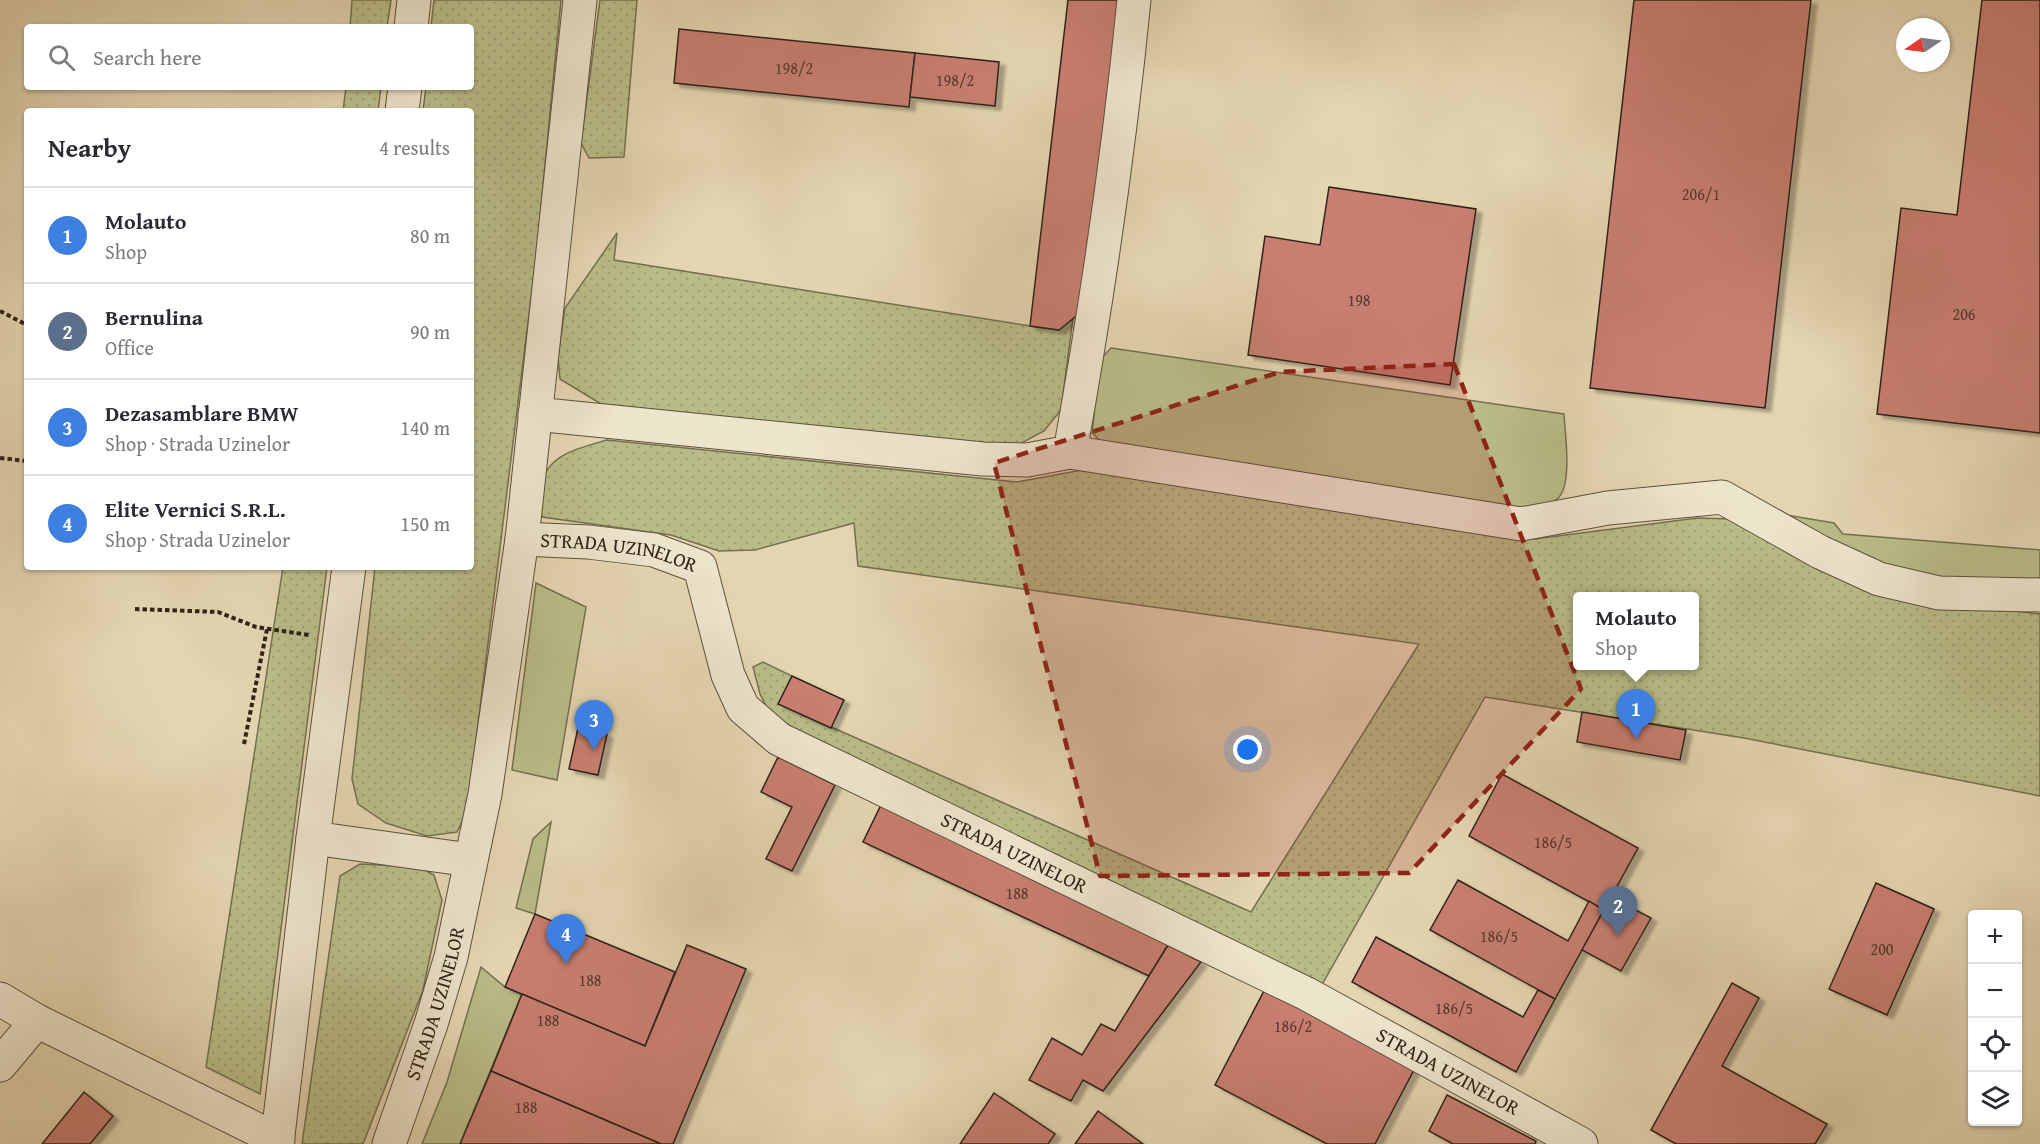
<!DOCTYPE html>
<html lang="en">
<head>
<meta charset="utf-8">
<style>
  :root { --surface:#fff; --page:#f7f7f7; --text:#2b2b33; --muted:#7c7c81; --line:#e1e1e2; --accent:#111827 }
  body { margin:0; font-family:"Gentium Book Plus",serif; background:var(--page); color:var(--text) }
  .controls { position:absolute; right:18px; bottom:18px; display:grid; overflow:hidden; border-radius:6px; box-shadow:0 2px 4px #0004 }
  .controls button { width:54px; height:54px; display:grid; place-items:center; padding:0; border:0; border-bottom:2px solid var(--line); background:var(--surface); color:var(--text); font:30px sans-serif }
  .compass { position:absolute; left:1896px; top:18px; width:54px; height:54px; border-radius:50%; background:var(--surface); box-shadow:0 2px 4px #0004; rotate:257deg }
  .you { position:absolute; left:1248px; top:750px; width:21px; height:21px; margin:-15px; border:4px solid #fff; border-radius:50%; background:#1a73e8; box-shadow:0 0 0 9px #1a73e833 }
  .badge { display:grid; place-items:center; width:39px; height:39px; border-radius:50%; background:var(--accent); color:#fff; font-size:20px; font-weight:700 }
  .pin { position:absolute; translate:-50% -50px; filter:drop-shadow(0 2px 3px #0008) }
  .pin::after { content:''; position:absolute; top:32px; width:21px; height:18px; background:inherit; clip-path:polygon(0 0,100% 0,50% 100%) }
  .popup { position:absolute; left:1573px; top:592px; width:126px; height:78px; box-sizing:border-box; display:grid; place-content:center; border-radius:6px; background:var(--surface); filter:drop-shadow(0 2px 4px #0005); font-size:20px; white-space:nowrap; color:var(--muted) }
  .popup b { font-size:22px; color:var(--text) }
  .popup::after { content:''; position:absolute; left:50%; top:100%; margin-left:-12px; border:12px solid transparent; border-top-color:var(--surface) }
  .list { margin:0; padding:0; list-style:none }
  h2 { display:flex; justify-content:space-between; align-items:center; height:78px; margin:0; padding:0 24px; font-size:26px }
  h2 small { font-size:20px; font-weight:400; color:var(--muted) }
  .list li { display:grid; grid-template-columns:39px 1fr auto; gap:18px; align-items:center; box-sizing:border-box; height:96px; padding:0 24px; border-top:2px solid var(--line) }
  .list b { display:block; font-size:22px; white-space:nowrap }
  .list p { margin:0; font-size:20px; white-space:nowrap; color:var(--muted) }
  .list em { font-size:20px; font-style:normal; color:var(--muted) }
  .icon { flex:none; width:33px; height:33px; fill:none; stroke:currentColor; stroke-width:2; stroke-linecap:round; stroke-linejoin:round }
  .map { position:relative; flex:none; width:2040px; height:1144px; overflow:hidden }
  .search { position:absolute; background:var(--surface); box-shadow:0 2px 4px #0004; left:24px; top:24px; width:450px; height:66px; display:flex; align-items:center; gap:15px; box-sizing:border-box; padding:0 21px; border-radius:6px; color:var(--muted); font-size:22px }
  .panel { position:absolute; background:var(--surface); box-shadow:0 2px 4px #0004; left:24px; top:108px; width:450px; height:462px; border-radius:6px }
  .map>svg:first-child { display:block }
  .grass { fill:url(#grass-dots); stroke:#747050; stroke-width:1.5; fill-rule:evenodd }
  .garden { fill:#b9bc88; stroke:#747050; stroke-width:1.5 }
  .building { fill:#c87e71; stroke:#2e2418; stroke-width:1.5; filter:url(#shadow) }
  .lines { fill:none; stroke-linecap:round; stroke-linejoin:round }
  .minor-casing { stroke:#5c503e; stroke-width:35 }
  .path { stroke:#2e2418; stroke-width:4; stroke-dasharray:4.5 3; stroke-linecap:butt }
  .minor { stroke:#ede4cc; stroke-width:33 }
  .marked { fill:#8f2418; fill-opacity:0.2; stroke:#8f2418; stroke-width:4.5; stroke-dasharray:12 8; stroke-linejoin:round }
  .labels { text-anchor:middle; stroke-width:6; stroke-linejoin:round; paint-order:stroke }
  .number-label { font-size:16px; fill:#543a2e }
  .street-label { font-size:20px; fill:#2e2418; stroke:#ede4cc }
</style>
</head>
<body>
<div class="map">
<svg width="2040" height="1144" viewBox="0 0 2040 1144">
  <defs>
    <pattern id="grass-dots" width="8" height="8" patternUnits="userSpaceOnUse" patternTransform="scale(1.5)"><rect width="8" height="8" fill="#b9bc88"/><path d="M2 2h.1M6 6h.1" fill="none" stroke="#9fa175" stroke-width="1.8" stroke-linecap="round"/></pattern>
    <filter id="shadow"><feDropShadow dx="6" dy="4" stdDeviation="1.5" flood-color="#0004"/></filter>
  </defs>
  <rect width="100%" height="100%" fill="#e4d5b1"/>
  <filter id="stains"><feTurbulence type="fractalNoise" baseFrequency=".00333" numOctaves="4"/><feColorMatrix values="0 0 0 0 .2 0 0 0 0 .09 0 0 0 0 .02 0 0 0 .5 -.17"/></filter>
  <radialGradient id="worn" r=".72"><stop offset=".6" stop-color="#630" stop-opacity="0"/><stop offset="1" stop-color="#630" stop-opacity=".3"/></radialGradient>
  <g class="grass">
    <polygon points="352,0 391,0 387,27 350,27"/>
    <polygon points="434,0 561,0 536,258 467,812 457,832 427,836 386,823 358,804 352,779 375,567 471,567 471,111 423,111 426,87 471,87 471,27 431,27"/>
    <polygon points="600,0 637,0 624,157 589,158 581,143"/>
    <polygon points="346,87 381,87 378,111 343,111"/>
    <polygon points="617,233 614,260 1030,326 1059,330 1073,318 1061,410 1044,431 1016,446 977,444 601,404 560,379 558,357 565,308"/>
    <path d="M607,440L1017,482L1088,469L1535,539L1697,518L1736,519L1921,601L2040,614V796L1744,738L1485,697L1320,988L800,733L768,710L760,694L753,667L763,662L792,676L779,704L1251,912L1419,644L858,566L854,523L755,550L719,551L671,535L542,517C541,507 539,494 541,484C549,453 580,448 607,440ZM1578,596H1694V666H1578Z"/>
    <polygon points="283,567 327,567 260,1094 206,1067"/>
    <polygon points="360,864 420,867 434,875 442,900 423,990 363,1144 302,1144 340,876"/>
  </g>
  <g class="garden">
    <path d="M1111,348L1564,414C1565,433 1573,487 1557,499C1545,509 1528,510 1513,512L1108,448L1092,433L1100,360Z"/>
    <polygon points="1786,515 1834,523 1843,534 2040,550 2040,583 1946,581 1855,558"/>
    <polygon points="536,583 586,607 557,780 512,770"/>
    <polygon points="551,822 535,914 516,908 533,839"/>
    <polygon points="481,967 505,987 522,994 460,1144 422,1144 447,1082"/>
  </g>
  <g class="building">
    <polygon points="1068,0 1121,0 1086,308 1059,330 1030,326"/>
    <polygon points="1634,0 1811,0 1765,408 1590,388"/>
    <polygon points="1982,0 2040,0 2040,433 1877,414 1901,208 1957,215"/>
    <polygon points="679,29 915,53 909,107 674,83"/>
    <polygon points="915,53 999,62 995,106 910,97"/>
    <polygon points="1329,187 1476,209 1450,385 1248,355 1265,236 1320,245"/>
    <polygon points="792,676 844,700 831,728 778,704"/>
    <polygon points="1582,712 1686,730 1680,760 1577,742"/>
    <polygon points="578,728 607,734 598,775 569,769"/>
    <polygon points="778,757 835,785 792,871 766,859 792,807 761,792"/>
    <polygon points="1502,774 1638,848 1604,910 1469,836"/>
    <polygon points="881,805 1168,945 1149,976 863,842"/>
    <polygon points="1458,880 1568,941 1589,901 1604,910 1555,999 1430,930"/>
    <polygon points="1876,883 1934,909 1887,1015 1829,989"/>
    <polygon points="1611,897 1651,918 1621,971 1582,950"/>
    <polygon points="535,914 675,972 645,1046 505,987"/>
    <polygon points="1376,937 1523,1017 1538,990 1555,999 1516,1072 1352,982"/>
    <polygon points="687,945 746,969 673,1144 661,1144 491,1071 522,994 645,1046"/>
    <polygon points="1168,945 1201,962 1103,1091 1083,1080 1071,1101 1029,1080 1052,1038 1082,1055 1101,1024 1115,1031"/>
    <polygon points="1732,983 1759,998 1722,1066 1827,1124 1815,1144 1676,1144 1651,1130"/>
    <polygon points="1266,987 1416,1066 1375,1144 1327,1144 1215,1085"/>
    <polygon points="491,1071 661,1144 460,1144"/>
    <polygon points="84,1092 113,1116 90,1144 42,1144"/>
    <polygon points="994,1093 1055,1134 1048,1144 960,1144"/>
    <polygon points="1447,1095 1536,1141 1535,1144 1453,1144 1429,1131"/>
    <polygon points="1098,1111 1143,1144 1075,1144"/>
  </g>
  <g class="lines">
    <defs>
      <g id="minor">
        <polyline points="411,27 414,0"/>
        <polyline points="402,111 405,87"/>
        <polyline points="535,414 983,459 1027,460 1070,452 1521,524 1608,508 1722,497 1820,552 1879,579 1939,593 2040,595"/>
        <path d="M1070,452C1097,302 1119,152 1134,0"/>
        <path id="s1" d="M522,539L588,542L654,550L700,567L728,675L743,708L779,739L1307,994L1581,1144"/>
        <polyline points="313,838 470,860"/>
        <polyline points="0,999 37,1021 278,1140"/>
        <polyline points="0,1065 37,1021"/>
        <polyline points="277,1144 313,838 349,567"/>
        <path id="s2" d="M389,1144L431,1024L451,957L485,794L522,539L580,0"/>
      </g>
    </defs>
    <use href="#minor" class="minor-casing"/>
    <g class="path">
      <polyline points="0,311 27,325"/>
      <polyline points="0,458 27,461"/>
      <polyline points="135,609 218,612 256,627 309,635"/>
      <polyline points="244,744 267,629"/>
    </g>
    <use href="#minor" class="minor"/>
  </g>
  <path class="marked" d="M1454,364L1581,689L1409,873L1100,876L994,463L1280,372Z"/>
  <g class="labels">
    <g class="number-label">
      <text x="794" y="74">198/2</text>
      <text x="955" y="86">198/2</text>
      <text x="1701" y="200">206/1</text>
      <text x="1359" y="306">198</text>
      <text x="1964" y="320">206</text>
      <text x="1553" y="848">186/5</text>
      <text x="1017" y="899">188</text>
      <text x="1499" y="942">186/5</text>
      <text x="1882" y="955">200</text>
      <text x="590" y="986">188</text>
      <text x="1454" y="1014">186/5</text>
      <text x="548" y="1026">188</text>
      <text x="1293" y="1032">186/2</text>
      <text x="526" y="1113">188</text>
    </g>
    <g class="street-label">
      <text dy="7" stroke="none"><textPath href="#s1" startOffset="98">STRADA UZINELOR</textPath></text>
      <text dy="7" stroke="none"><textPath href="#s1" startOffset="638">STRADA UZINELOR</textPath></text>
      <text dy="7" stroke="none"><textPath href="#s2" startOffset="148">STRADA UZINELOR</textPath></text>
      <text dy="7" stroke="none"><textPath href="#s1" startOffset="1124">STRADA UZINELOR</textPath></text>
    </g>
  </g>
  <rect width="100%" height="100%" filter="url(#stains)"/>
  <rect width="100%" height="100%" fill="url(#worn)"/>
</svg>
<div class="controls">
<button>+</button>
<button>−</button>
<button><svg class="icon" aria-label="locate" viewBox="0 0 24 24"><circle cx="12" cy="12" r="6"/><path d="M12 2v4M12 18v4M2 12h4M18 12h4"/></svg></button>
<button><svg class="icon" aria-label="layers" viewBox="0 0 24 24"><path d="M12 4l9 5-9 5-9-5zM3 14l9 5 9-5"/></svg></button>
</div>
<svg class="compass" viewBox="-18 -18 36 36"><path d="M0-13l5 13h-10z" fill="#e53935"/><path d="M0 13l5-13h-10z" fill="#7c7c81"/></svg>
<div class="you"></div>
<div class="pin badge" style="left:1636px;top:739px;background:#3f7fe0">1</div>
<div class="popup"><b>Molauto</b>Shop</div>
<div class="pin badge" style="left:1618px;top:936px;background:#5c6f8a">2</div>
<div class="pin badge" style="left:594px;top:750px;background:#3f7fe0">3</div>
<div class="pin badge" style="left:566px;top:964px;background:#3f7fe0">4</div>
<div class="search"><svg class="icon" aria-label="search" viewBox="0 0 24 24"><circle cx="10" cy="10" r="6"/><path d="M15 15l6 6"/></svg>Search here</div>
<section class="panel">
<h2>Nearby<small>4 results</small></h2>
<ul class="list">
<li><span class="badge" style="background:#3f7fe0">1</span><div><b>Molauto</b><p>Shop</p></div><em>80 m</em></li>
<li><span class="badge" style="background:#5c6f8a">2</span><div><b>Bernulina</b><p>Office</p></div><em>90 m</em></li>
<li><span class="badge" style="background:#3f7fe0">3</span><div><b>Dezasamblare BMW</b><p>Shop · Strada Uzinelor</p></div><em>140 m</em></li>
<li><span class="badge" style="background:#3f7fe0">4</span><div><b>Elite Vernici S.R.L.</b><p>Shop · Strada Uzinelor</p></div><em>150 m</em></li>
</ul>
</section>
</div>
</body>
</html>
